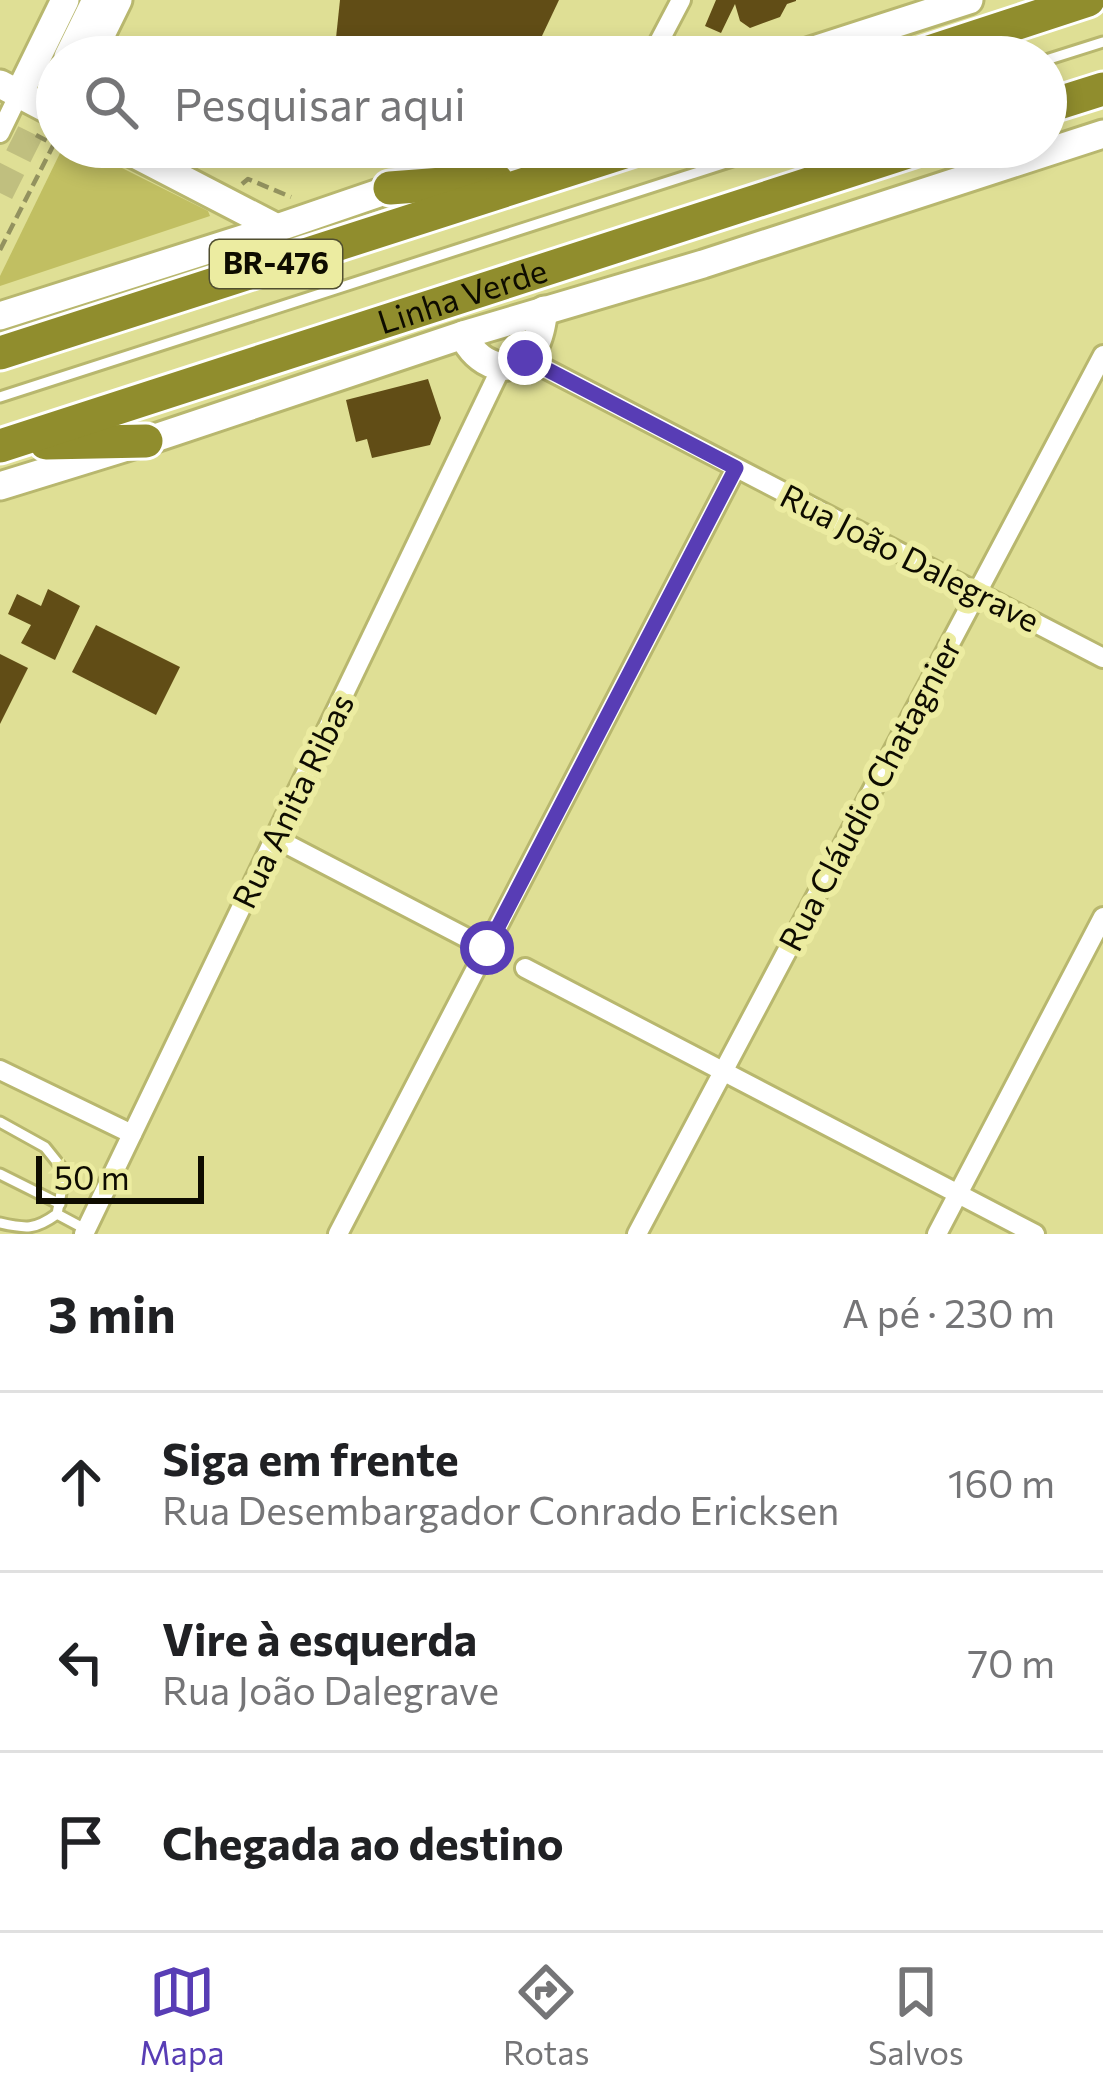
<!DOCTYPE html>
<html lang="pt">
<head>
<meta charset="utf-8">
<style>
  :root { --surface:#fff; --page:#f2f2f2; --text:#202124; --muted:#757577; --line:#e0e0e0; --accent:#583db5 }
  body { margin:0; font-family:Commissioner,sans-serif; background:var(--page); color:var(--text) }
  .scale { position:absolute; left:36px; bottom:30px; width:168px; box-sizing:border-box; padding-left:12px; border:6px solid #0e0c00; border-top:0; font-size:33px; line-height:42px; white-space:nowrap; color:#0e0c00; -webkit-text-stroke:9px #ececa1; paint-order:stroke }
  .stop { position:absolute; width:36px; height:36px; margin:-27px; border:9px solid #583db5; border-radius:50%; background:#fff }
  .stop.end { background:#583db5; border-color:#fff; box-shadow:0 3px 12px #0008 }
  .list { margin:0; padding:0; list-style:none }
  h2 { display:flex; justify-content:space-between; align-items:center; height:156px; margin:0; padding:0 48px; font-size:51px }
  h2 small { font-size:39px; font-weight:400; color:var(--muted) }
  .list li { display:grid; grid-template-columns:78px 1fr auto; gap:36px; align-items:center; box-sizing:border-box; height:180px; padding:0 48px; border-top:3px solid var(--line) }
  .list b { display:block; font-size:45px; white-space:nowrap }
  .list p { margin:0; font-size:39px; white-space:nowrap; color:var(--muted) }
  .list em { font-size:39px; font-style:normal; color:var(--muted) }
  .icon { flex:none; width:66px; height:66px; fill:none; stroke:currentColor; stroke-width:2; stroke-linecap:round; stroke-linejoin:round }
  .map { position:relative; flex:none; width:1103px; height:1234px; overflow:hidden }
  .search { position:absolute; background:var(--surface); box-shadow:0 6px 18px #0003; left:36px; right:36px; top:36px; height:132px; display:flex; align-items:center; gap:30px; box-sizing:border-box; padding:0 42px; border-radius:66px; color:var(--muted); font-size:45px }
  .sheet { height:696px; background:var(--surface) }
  nav { display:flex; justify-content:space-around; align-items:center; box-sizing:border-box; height:168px; border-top:3px solid var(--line); background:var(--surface); font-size:33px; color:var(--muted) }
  nav a { display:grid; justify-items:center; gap:6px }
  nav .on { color:var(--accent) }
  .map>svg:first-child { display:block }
  .green { fill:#c1bf62 }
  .building { fill:#614d16 }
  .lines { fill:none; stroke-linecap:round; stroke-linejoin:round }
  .secondary-tunnel { stroke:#c0bf7f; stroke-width:27; stroke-dasharray:27 14; stroke-linecap:butt }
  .lane-casing { stroke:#b8b76e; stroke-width:15 }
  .street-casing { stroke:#b8b76e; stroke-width:24 }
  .secondary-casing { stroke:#b8b76e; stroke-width:33 }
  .highway-casing { stroke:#fff; stroke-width:39 }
  .path { stroke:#93925f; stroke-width:4.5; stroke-dasharray:12 6; stroke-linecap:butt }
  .lane { stroke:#fff; stroke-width:9 }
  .street { stroke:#fff; stroke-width:18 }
  .secondary { stroke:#fff; stroke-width:27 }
  .highway { stroke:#908d2d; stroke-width:33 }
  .route { stroke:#583db5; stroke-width:15 }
  .labels { text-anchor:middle; stroke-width:12; stroke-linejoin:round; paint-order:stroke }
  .shield { fill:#ececa1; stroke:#514f30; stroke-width:3 }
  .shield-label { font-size:30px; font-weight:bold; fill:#0e0c00 }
  .street-label { font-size:33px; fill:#0e0c00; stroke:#ececa1 }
</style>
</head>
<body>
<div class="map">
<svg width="1103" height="1234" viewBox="0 0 1103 1234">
  <rect width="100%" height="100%" fill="#dfdf95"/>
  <polygon class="green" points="63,147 80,147 208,211 210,216 0,286 0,276"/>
  <g class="building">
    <polygon points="340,0 559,0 532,57 334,57"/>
    <polygon points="716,0 796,0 796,1 787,4 780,17 750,28 740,21 735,4 721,33 705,26"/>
    <polygon points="428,379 441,418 430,445 372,458 367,439 356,442 346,400"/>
    <polygon points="48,589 80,606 55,660 21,643 31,625 8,614 17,594 41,606"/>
    <polygon points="96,625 180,667 156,715 72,672"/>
    <polygon points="0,654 28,668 0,724"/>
  </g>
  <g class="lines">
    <polyline class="secondary-tunnel" points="0,193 57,79"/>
    <defs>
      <g id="lane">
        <polyline points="1046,60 1103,42"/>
        <polyline points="0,397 776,147"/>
        <path d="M0,1122L45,1147L65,1172L57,1214C35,1230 26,1229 0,1223"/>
        <polyline points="0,1174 60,1204"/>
        <polyline points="57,1214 87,1230"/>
      </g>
      <g id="street">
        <polyline points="651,57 681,0"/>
        <polyline points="0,133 19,94"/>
        <polyline points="525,358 1103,658"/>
        <polyline points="275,838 486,948"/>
        <polyline points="525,968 1035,1234"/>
        <polyline points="0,1070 132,1134"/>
        <polyline points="84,1234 501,368"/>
        <polyline points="338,1234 736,468"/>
        <polyline points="637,1234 1103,355"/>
        <polyline points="937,1234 1103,917"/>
      </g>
      <g id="secondary">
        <polyline points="68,57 96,0"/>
        <polyline points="90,57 118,0"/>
        <polyline points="792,57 969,0"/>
        <polyline points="0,84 57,114"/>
        <polyline points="19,94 65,0"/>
        <polyline points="121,147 277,228"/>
        <polyline points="0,316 277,228 513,147"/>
        <path d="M463,335C476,364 511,381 533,349C540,337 542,323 544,310"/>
        <polyline points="0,486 146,441 463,335 703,264 1103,134"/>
      </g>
      <g id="highway">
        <polyline points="914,57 1088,0"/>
        <polyline points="1046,107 1103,89"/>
        <polyline points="390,188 496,180"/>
        <polyline points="0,353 640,147"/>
        <polyline points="46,443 146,441"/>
        <path id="s1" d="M0,446L923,147"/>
      </g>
    </defs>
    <use href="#lane" class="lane-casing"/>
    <use href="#street" class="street-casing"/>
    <use href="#secondary" class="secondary-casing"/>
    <use href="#highway" class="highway-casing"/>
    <g class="path">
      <polyline points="751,57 769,51"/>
      <polyline points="36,135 53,144"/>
      <polyline points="242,184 248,179 291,197"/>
      <polyline points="0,250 57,138"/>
    </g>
    <use href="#lane" class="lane"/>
    <use href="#street" class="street"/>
    <use href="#secondary" class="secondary"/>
    <use href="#highway" class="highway"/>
  </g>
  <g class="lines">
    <polyline class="route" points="487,948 736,468 525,358"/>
  </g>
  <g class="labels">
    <rect class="shield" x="210" y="240" width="132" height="48" rx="9"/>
    <g class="shield-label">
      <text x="276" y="274">BR-476</text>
    </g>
    <g class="street-label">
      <text dy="12" stroke="none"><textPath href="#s1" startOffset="486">Linha Verde</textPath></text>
      <text transform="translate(910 558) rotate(27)" y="12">Rua João Dalegrave</text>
      <text transform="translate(870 794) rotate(-62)" y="12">Rua Cláudio Chatagnier</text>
      <text transform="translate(293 801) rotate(-64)" y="12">Rua Anita Ribas</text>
    </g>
  </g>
</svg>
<div class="scale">50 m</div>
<div class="stop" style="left:487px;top:948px"></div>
<div class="stop end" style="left:525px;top:358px"></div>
<div class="search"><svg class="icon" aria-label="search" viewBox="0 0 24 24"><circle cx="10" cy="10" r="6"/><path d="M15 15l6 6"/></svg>Pesquisar aqui</div>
</div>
<section class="sheet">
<h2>3 min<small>A pé · 230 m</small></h2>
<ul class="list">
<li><svg class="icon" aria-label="ahead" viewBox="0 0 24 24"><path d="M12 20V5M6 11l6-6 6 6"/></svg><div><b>Siga em frente</b><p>Rua Desembargador Conrado Ericksen</p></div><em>160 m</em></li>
<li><svg class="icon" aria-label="left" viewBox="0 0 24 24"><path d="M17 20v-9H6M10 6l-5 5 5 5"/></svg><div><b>Vire à esquerda</b><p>Rua João Dalegrave</p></div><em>70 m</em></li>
<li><svg class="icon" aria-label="arrive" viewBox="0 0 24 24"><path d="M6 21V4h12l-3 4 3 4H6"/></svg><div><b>Chegada ao destino</b></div></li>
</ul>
</section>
<nav>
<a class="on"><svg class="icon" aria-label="map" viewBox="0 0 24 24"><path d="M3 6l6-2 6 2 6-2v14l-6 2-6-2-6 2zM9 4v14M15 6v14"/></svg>Mapa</a>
<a><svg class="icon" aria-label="directions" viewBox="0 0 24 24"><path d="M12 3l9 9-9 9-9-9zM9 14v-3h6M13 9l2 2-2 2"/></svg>Rotas</a>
<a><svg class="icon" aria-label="saved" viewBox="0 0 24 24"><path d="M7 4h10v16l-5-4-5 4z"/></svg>Salvos</a>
</nav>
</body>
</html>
